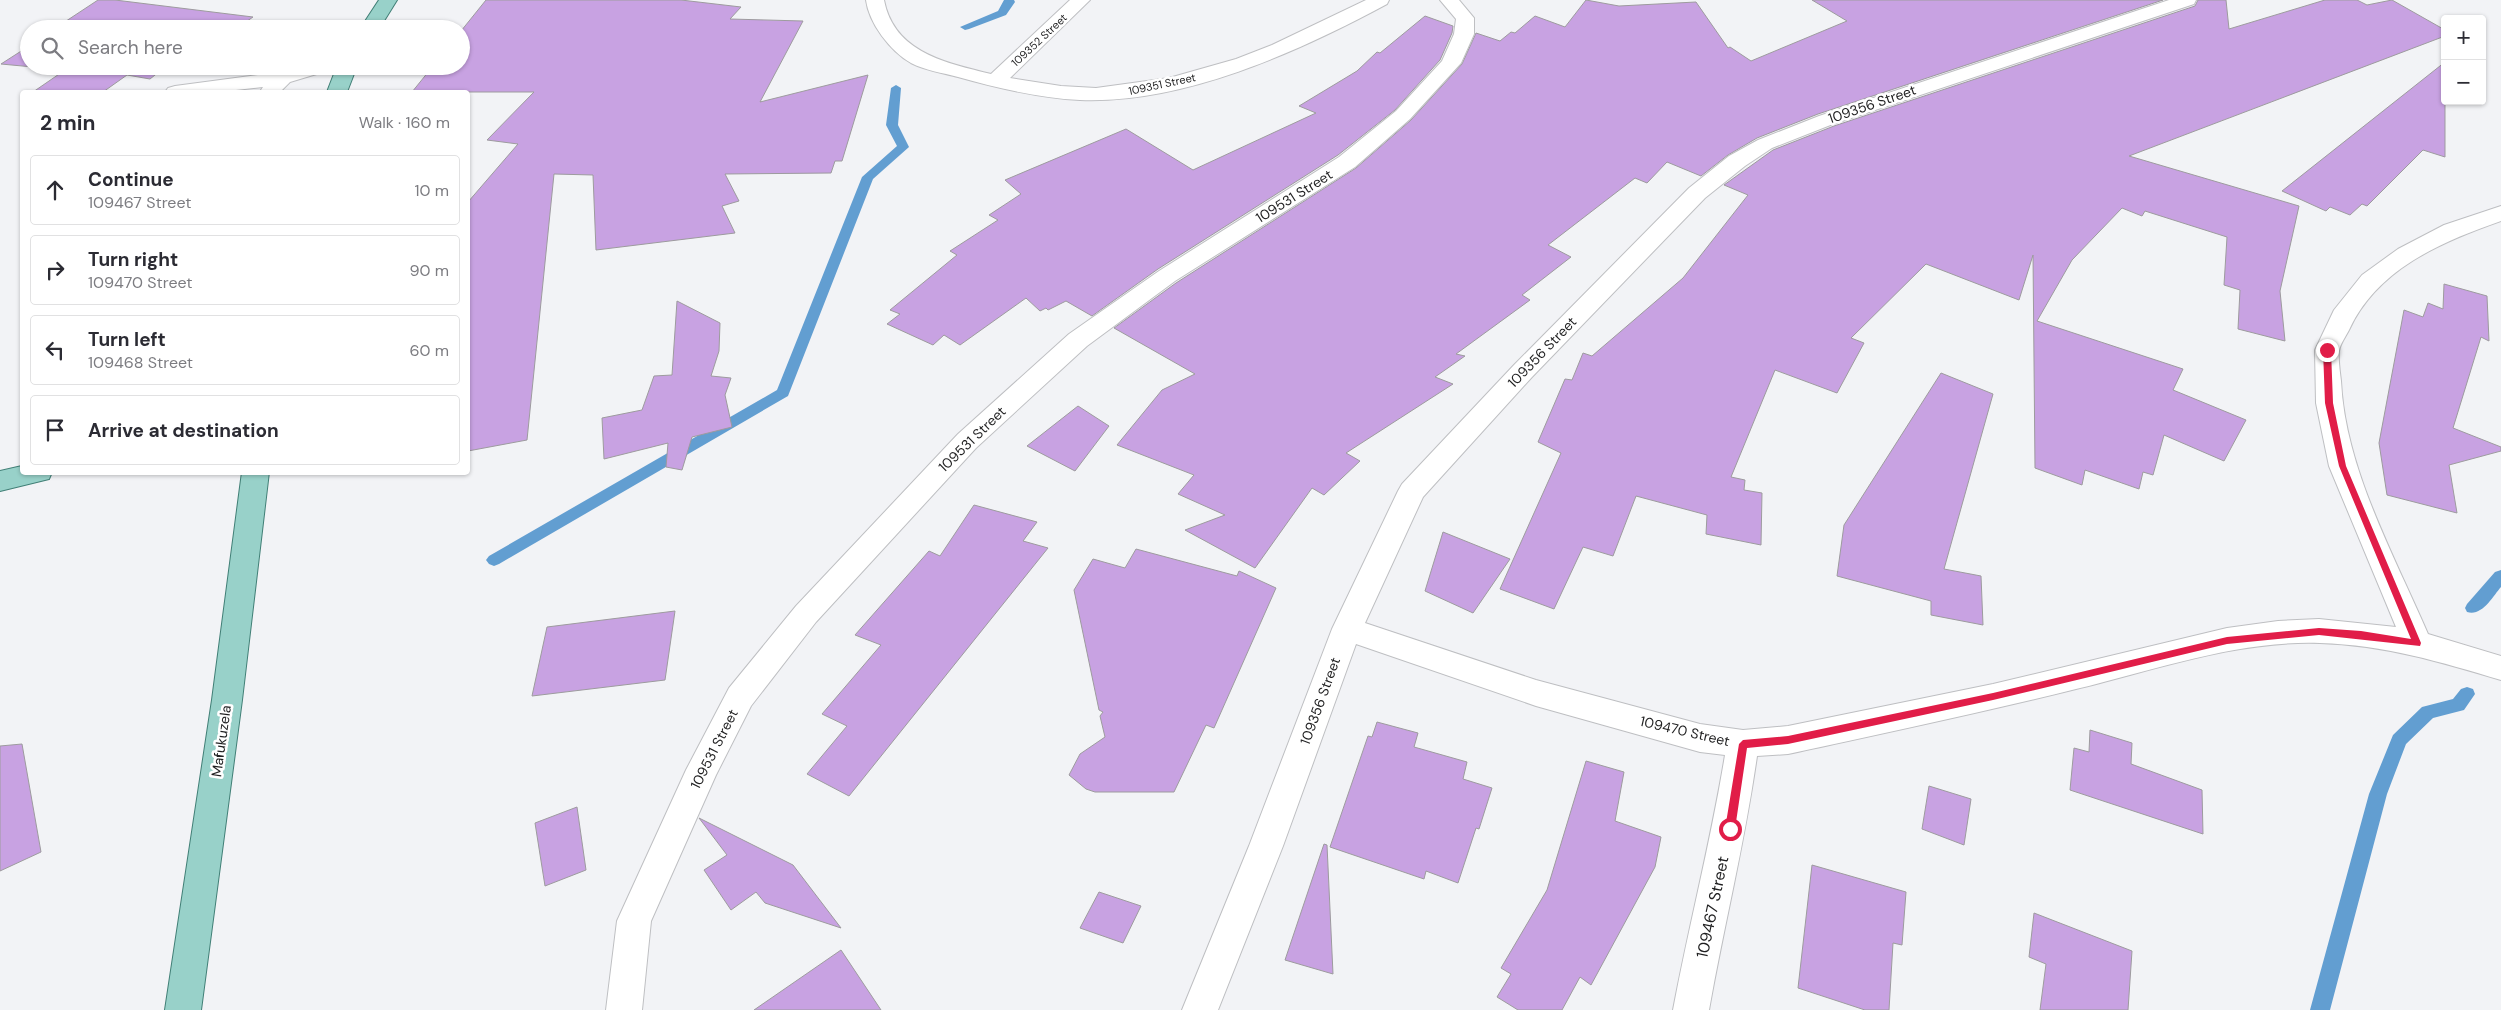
<!DOCTYPE html>
<html lang="en">
<head>
<meta charset="utf-8">
<style>
  :root { --surface:#fff; --page:#f2f2f3; --text:#2b2b33; --muted:#7c7c81; --line:#e1e1e2 }
  body { margin:0; font-family:"DM Sans",sans-serif; background:var(--page); color:var(--text) }
  .controls { position:absolute; right:15px; top:15px; display:grid; overflow:hidden; border-radius:5px; box-shadow:0 1px 4px #0004 }
  .controls button { width:45px; height:45px; display:grid; place-items:center; padding:0; border:0; border-bottom:1px solid var(--line); background:var(--surface); color:var(--text); font:25px sans-serif }
  .stop { position:absolute; width:15px; height:15px; margin:-11px; border:4px solid #e11d48; border-radius:50%; background:#fff }
  .stop.end { background:#e11d48; border-color:#fff; box-shadow:0 1px 5px #0008 }
  .list { margin:0; padding:0; list-style:none }
  h2 { display:flex; justify-content:space-between; align-items:center; height:65px; margin:0; padding:0 20px; font-size:21px }
  h2 small { font-size:16px; font-weight:400; color:var(--muted) }
  .list li { display:grid; grid-template-columns:32px 1fr auto; gap:15px; align-items:center; box-sizing:border-box; height:70px; margin:0 10px 10px; padding:0 10px; border:1px solid var(--line); border-radius:5px }
  .list b { display:block; font-size:19px; white-space:nowrap }
  .list p { margin:0; font-size:16px; white-space:nowrap; color:var(--muted) }
  .list em { font-size:16px; font-style:normal; color:var(--muted) }
  .icon { flex:none; width:28px; height:28px; fill:none; stroke:currentColor; stroke-width:2; stroke-linecap:round; stroke-linejoin:round }
  .map { position:relative; flex:none; width:2501px; height:1010px; overflow:hidden }
  .search { position:absolute; background:var(--surface); box-shadow:0 1px 4px #0004; left:20px; top:20px; width:450px; height:55px; display:flex; align-items:center; gap:12px; box-sizing:border-box; padding:0 18px; border-radius:28px; color:var(--muted); font-size:19px }
  .panel { position:absolute; background:var(--surface); box-shadow:0 1px 4px #0004; left:20px; top:90px; width:450px; height:385px; border-radius:5px }
  .map>svg:first-child { display:block }
  .lines { fill:none; stroke-linecap:round; stroke-linejoin:round }
  .stream { fill:#629ed1; fill-rule:evenodd }
  .building { fill:#c8a2e2; stroke:#9d9b9e }
  .minor-casing { stroke:#bebfc2; stroke-width:2 }
  .major-casing { stroke:#417f76; stroke-width:2 }
  .minor { fill:#fff; fill-rule:evenodd }
  .major { fill:#98d1c9; fill-rule:evenodd }
  .route { fill:#e11d48 }
  .labels { text-anchor:middle; stroke-width:5; stroke-linejoin:round; paint-order:stroke }
  .far-street-label { font-size:11px; fill:#1f1f20; stroke:#fff }
  .street-label { font-size:14px; fill:#1f1f20; stroke:#fff }
  .near-street-label { font-size:16px; fill:#1f1f20; stroke:#fff }
</style>
</head>
<body>
<div class="map">
<svg width="2501" height="1010" viewBox="0 0 2501 1010">
  <rect width="100%" height="100%" fill="#f2f3f6"/>
  <g class="lines">
    <g class="stream">
      <polygon points="1004,0 1014,0 1015,2 1006,15 969,29 965,30 960,27 998,11"/>
      <polygon points="896,85 901,88 898,125 909,147 873,179 788,396 499,564 494,566 489,564 486,560 489,556 777,390 862,177 897,146 886,125 891,88"/>
      <path d="M2501,570V587C2493,596 2482,617 2467,612L2465,608L2467,604L2495,572Z"/>
      <polygon points="2467,687 2473,689 2475,694 2464,710 2433,718 2406,744 2387,794 2330,1010 2310,1010 2369,794 2393,735 2422,707 2453,699 2461,689"/>
    </g>
  </g>
  <g class="building">
    <polygon points="98,0 115,0 253,17 237,28 240,29 54,29"/>
    <polygon points="486,0 681,0 741,7 730,19 803,21 760,102 868,75 842,161 835,161 831,173 725,174 739,201 722,206 735,233 596,250 593,175 554,174 527,440 468,451 468,202 518,144 487,140 534,92 412,92 433,66 461,66 461,31"/>
    <polygon points="1586,0 1619,6 1696,2 1728,48 1730,47 1751,61 1847,21 1812,0 2163,0 1818,114 1757,138 1728,155 1701,176 1667,162 1647,183 1635,178 1548,245 1571,257 1522,295 1530,300 1456,354 1465,356 1435,377 1453,384 1346,453 1360,461 1324,495 1312,488 1255,568 1185,530 1225,515 1178,494 1194,475 1117,445 1162,390 1195,374 1114,328 1176,283 1356,168 1411,120 1462,64 1476,33 1500,41 1511,32 1515,33 1535,16 1565,27"/>
    <polygon points="2198,0 2226,0 2229,29 2325,0 2357,0 2367,5 2392,0 2445,30 2445,36 2129,156 2299,206 2280,291 2285,341 2238,329 2240,290 2224,285 2227,237 2145,211 2142,216 2122,208 2072,260 2037,321 2183,369 2173,390 2246,420 2224,461 2164,435 2153,475 2143,472 2139,489 2085,470 2082,485 2035,468 2033,255 2019,300 1926,264 1851,338 1864,343 1837,393 1775,370 1731,477 1745,480 1744,490 1762,493 1761,545 1706,534 1707,515 1636,496 1613,556 1583,547 1554,609 1500,589 1561,453 1538,442 1565,379 1572,380 1583,353 1592,356 1683,278 1748,195 1724,185 1773,150 1834,126 2195,6"/>
    <polygon points="1425,16 1453,26 1452,33 1440,60 1395,110 1338,155 1158,269 1092,316 1066,301 1048,310 1046,308 1040,311 1026,298 960,345 944,335 933,345 887,324 900,314 890,310 957,255 950,251 998,220 989,215 1021,194 1005,180 1126,129 1193,170 1316,113 1299,106 1357,71 1377,52 1380,53"/>
    <polygon points="29,46 29,66 189,66 179,73 160,71 150,79 127,75 103,92 33,92 65,70 1,64"/>
    <polygon points="2445,62 2445,157 2423,150 2367,206 2362,204 2350,215 2330,207 2326,211 2282,191"/>
    <polygon points="2444,284 2487,296 2489,341 2481,337 2453,428 2501,447 2501,451 2449,465 2457,513 2387,495 2379,443 2404,310 2423,317 2428,303 2443,309"/>
    <polygon points="677,301 720,323 719,351 711,376 731,378 725,395 732,427 692,437 682,470 666,467 668,443 604,459 602,418 642,410 654,376 672,375"/>
    <polygon points="1941,373 1993,394 1944,569 1981,576 1983,625 1931,615 1931,601 1837,576 1844,525"/>
    <polygon points="1078,406 1109,426 1075,471 1027,446"/>
    <polygon points="974,505 1037,522 1023,541 1048,548 849,796 807,774 847,726 822,714 881,645 855,635 929,551 940,556"/>
    <polygon points="1443,532 1510,559 1473,613 1425,591"/>
    <polygon points="1136,549 1237,576 1239,571 1276,588 1214,728 1206,725 1174,792 1095,792 1086,789 1069,775 1080,754 1105,737 1100,716 1103,712 1099,710 1074,590 1093,559 1125,568"/>
    <polygon points="675,611 665,680 532,696 547,627"/>
    <polygon points="1377,722 1418,733 1414,747 1467,762 1463,779 1492,788 1479,829 1476,828 1458,883 1426,871 1424,879 1330,847 1368,736 1372,737"/>
    <polygon points="2090,730 2132,743 2131,764 2202,790 2203,834 2070,790 2074,748 2089,752"/>
    <polygon points="22,744 41,852 0,871 0,746"/>
    <polygon points="1586,761 1624,772 1615,821 1661,837 1655,867 1591,985 1580,977 1562,1010 1518,1010 1497,997 1511,974 1501,968 1547,890"/>
    <polygon points="1929,786 1971,799 1964,845 1922,829"/>
    <polygon points="577,807 586,870 545,886 535,823"/>
    <polygon points="699,818 793,865 841,928 765,903 756,892 731,910 704,870 727,855"/>
    <polygon points="1324,844 1327,845 1333,974 1285,960"/>
    <polygon points="1812,865 1906,892 1902,945 1893,943 1889,1010 1865,1010 1798,988"/>
    <polygon points="1099,892 1141,906 1123,943 1080,928"/>
    <polygon points="2034,913 2132,951 2128,1010 2040,1010 2046,964 2029,957"/>
    <polygon points="841,950 881,1010 754,1010"/>
  </g>
  <g class="lines">
    <defs>
      <g id="minor">
        <path d="M866,0H884C894,53 947,63 991,74L1070,0H1090L1010,78L1061,86L1096,88L1169,78L1236,59L1272,45L1366,0H1389L1387,4C1298,52 1183,104 1080,100C1039,98 997,88 958,77C943,73 924,70 911,63C890,51 869,23 866,0Z"/>
        <polygon points="1440,0 1459,0 1474,18 1474,34 1461,63 1410,119 1355,167 1175,281 1087,346 976,448 816,622 751,706 716,775 651,921 642,1010 606,1010 617,921 686,770 729,688 796,606 958,434 1069,334 1159,271 1339,157 1396,111 1442,61 1454,34 1456,19"/>
        <path d="M2169,0H2196L2194,4L1833,124L1772,148L1745,166L1705,198L1532,377L1423,497L1365,623L1536,680L1700,724L1743,730L1788,726L1993,684L2227,628L2278,621L2319,619L2396,627L2329,466L2316,403L2315,350L2334,310L2362,275L2398,249L2444,225L2501,206V221C2441,242 2377,269 2349,330C2346,336 2340,344 2339,351C2338,360 2340,372 2341,381C2345,468 2394,555 2428,634L2501,656V680C2441,662 2384,645 2320,643C2238,640 2155,670 2076,689C1980,713 1884,733 1788,754L1757,756C1745,842 1724,925 1709,1010H1673C1689,925 1711,841 1725,755L1700,752L1536,706L1356,644L1283,846L1218,1010H1182L1249,846L1332,629L1398,491L1402,484L1514,365L1689,188L1729,156L1758,140L1819,116Z"/>
        <polygon points="301,66 333,66 330,70 290,82 280,92 263,92 261,90 263,87 218,92 165,92 168,88 175,86 281,72"/>
      </g>
      <g id="major">
        <polygon points="379,0 397,0 379,29 360,29"/>
        <polygon points="337,66 357,66 347,92 327,92"/>
        <polygon points="22,466 22,472 52,472 49,479 0,491 0,471"/>
        <polygon points="242,472 269,472 242,700 201,1010 165,1010 212,700"/>
      </g>
    </defs>
    <use href="#minor" class="minor-casing"/>
    <use href="#major" class="major-casing"/>
    <use href="#minor" class="minor"/>
    <use href="#major" class="major"/>
  </g>
  <polygon class="route" points="2327,348 2331,350 2333,403 2346,466 2421,643 2420,646 2319,635 2227,644 1993,700 1788,744 1747,748 1735,829 1733,832 1726,832 1725,829 1739,744 1743,740 1788,736 1993,693 2227,637 2319,628 2361,631 2411,639 2339,466 2325,403 2323,350"/>
  <g class="labels">
    <g class="far-street-label">
      <text transform="translate(1039 40) rotate(-43)" y="4">109352 Street</text>
      <text transform="translate(1162 84) rotate(-12)" y="4">109351 Street</text>
    </g>
    <g class="street-label">
      <text transform="translate(1872 104) rotate(-19)" y="5">109356 Street</text>
      <text transform="translate(1294 196) rotate(-32)" y="5">109531 Street</text>
      <text transform="translate(1542 352) rotate(-46)" y="5">109356 Street</text>
      <text transform="translate(972 439) rotate(-44)" y="5">109531 Street</text>
      <text transform="translate(1320 701) rotate(-70)" y="5">109356 Street</text>
      <text transform="translate(1685 731) rotate(13)" y="5">109470 Street</text>
      <text transform="translate(221 741) rotate(-82)" y="5">Mafukuzela</text>
      <text transform="translate(714 749) rotate(-63)" y="5">109531 Street</text>
    </g>
    <g class="near-street-label">
      <text transform="translate(1712 907) rotate(-78)" y="6">109467 Street</text>
    </g>
  </g>
</svg>
<div class="controls">
<button>+</button>
<button>−</button>
</div>
<div class="stop" style="left:1730px;top:829px"></div>
<div class="stop end" style="left:2327px;top:350px"></div>
<div class="search"><svg class="icon" aria-label="search" viewBox="0 0 24 24"><circle cx="10" cy="10" r="6"/><path d="M15 15l6 6"/></svg>Search here</div>
<section class="panel">
<h2>2 min<small>Walk · 160 m</small></h2>
<ul class="list">
<li><svg class="icon" aria-label="ahead" viewBox="0 0 24 24"><path d="M12 20V5M6 11l6-6 6 6"/></svg><div><b>Continue</b><p>109467 Street</p></div><em>10 m</em></li>
<li><svg class="icon" aria-label="right" viewBox="0 0 24 24"><path d="M7 20v-9h11M14 6l5 5-5 5"/></svg><div><b>Turn right</b><p>109470 Street</p></div><em>90 m</em></li>
<li><svg class="icon" aria-label="left" viewBox="0 0 24 24"><path d="M17 20v-9H6M10 6l-5 5 5 5"/></svg><div><b>Turn left</b><p>109468 Street</p></div><em>60 m</em></li>
<li><svg class="icon" aria-label="arrive" viewBox="0 0 24 24"><path d="M6 21V4h12l-3 4 3 4H6"/></svg><div><b>Arrive at destination</b></div></li>
</ul>
</section>
</div>
</body>
</html>
